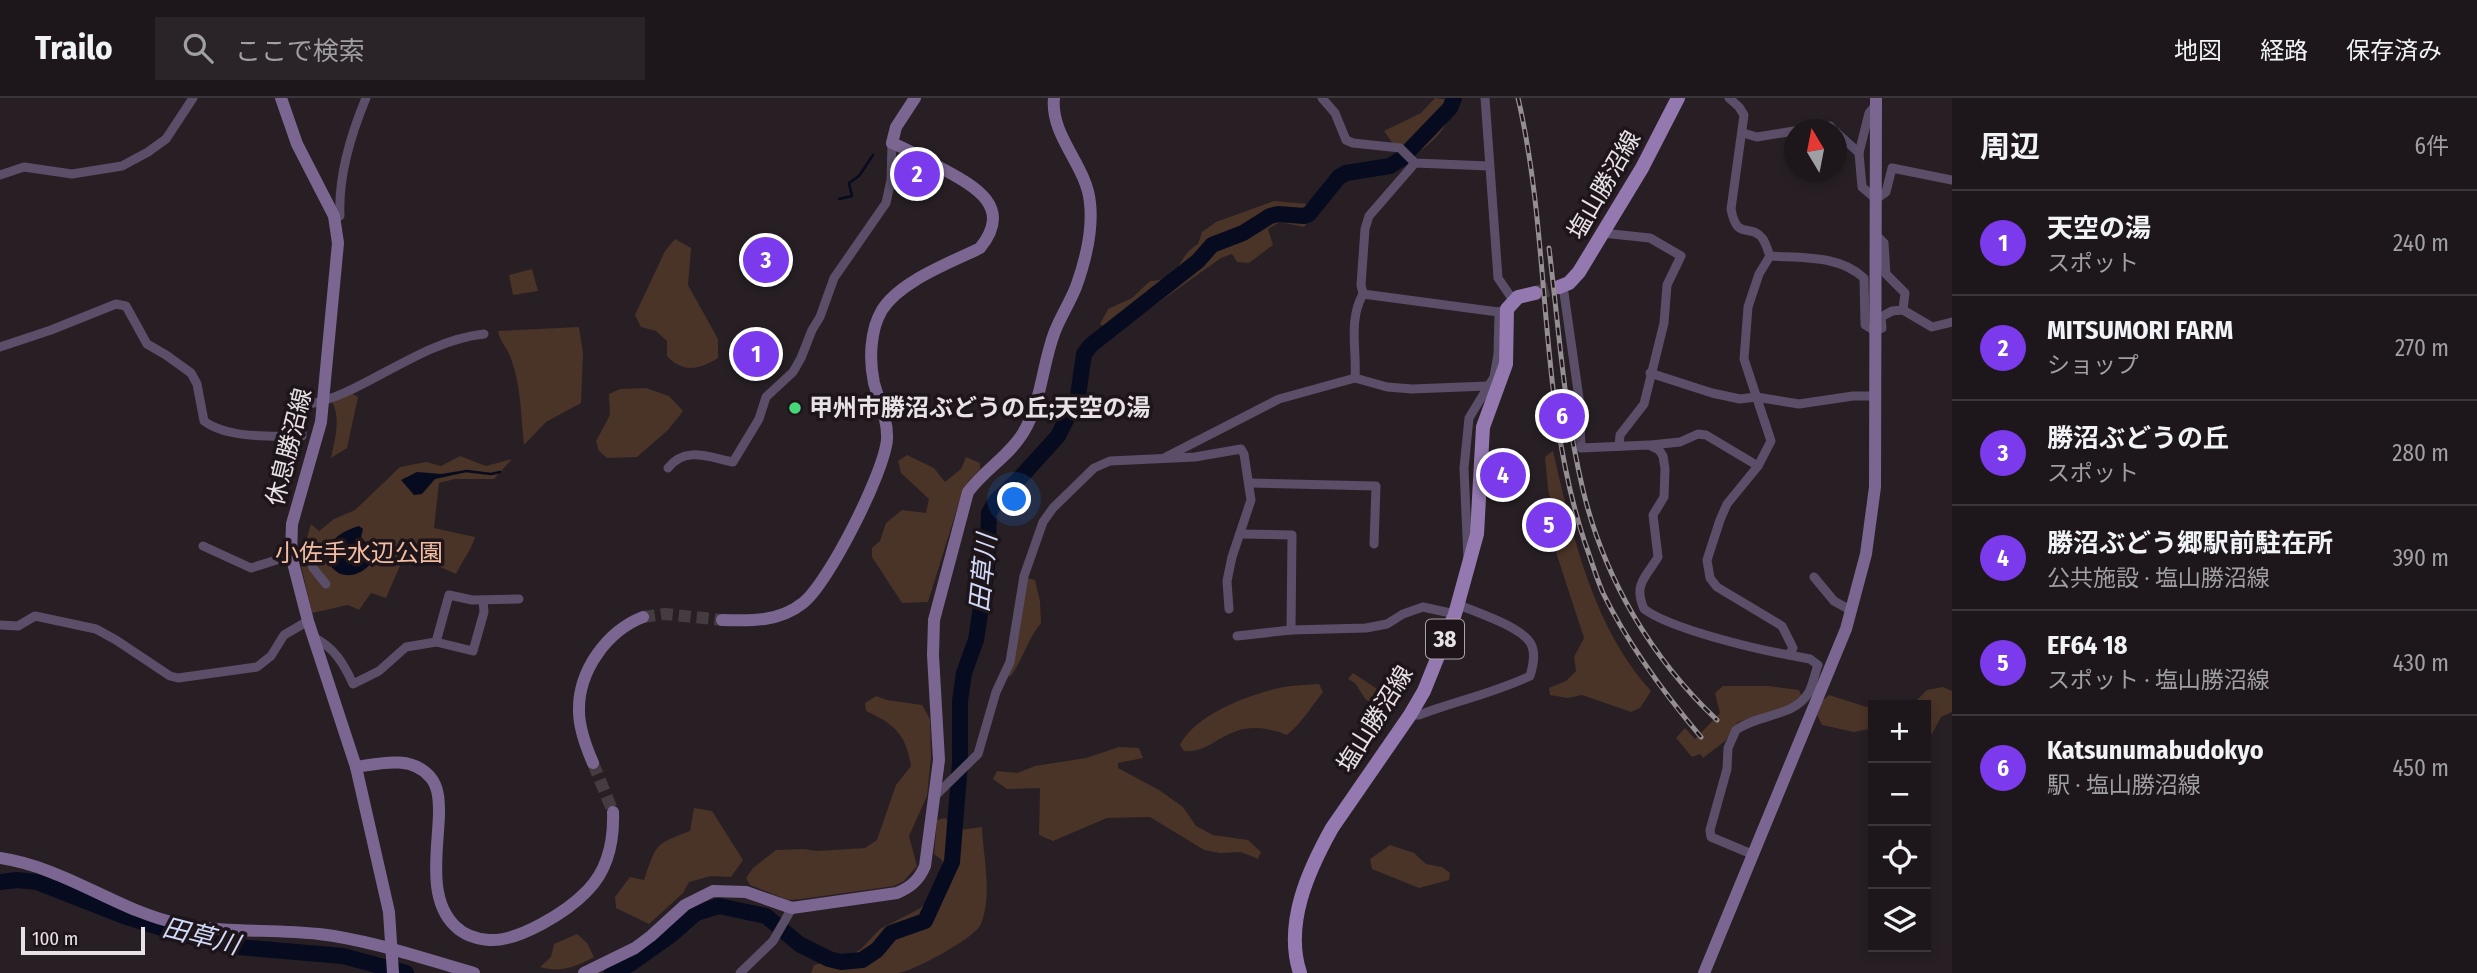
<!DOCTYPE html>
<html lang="ja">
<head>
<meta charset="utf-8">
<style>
  :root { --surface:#1d171b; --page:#2a2428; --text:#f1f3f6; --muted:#a09fa3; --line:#3b363a; --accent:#7c3aed }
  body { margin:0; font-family:"Fira Sans Condensed","Noto Sans JP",sans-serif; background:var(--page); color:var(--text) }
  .controls { position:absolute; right:21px; bottom:21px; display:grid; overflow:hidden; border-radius:0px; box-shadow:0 4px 10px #0003 }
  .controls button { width:63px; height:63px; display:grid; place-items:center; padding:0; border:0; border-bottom:2px solid var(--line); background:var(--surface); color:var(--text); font:35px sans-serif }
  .compass { position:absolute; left:1784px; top:21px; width:63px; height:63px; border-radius:50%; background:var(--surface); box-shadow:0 4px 10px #0003; rotate:350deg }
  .scale { position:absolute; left:21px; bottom:18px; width:124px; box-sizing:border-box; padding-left:7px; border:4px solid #e8e2e6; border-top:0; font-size:19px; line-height:24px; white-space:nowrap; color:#e8e2e6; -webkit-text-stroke:5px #1e151b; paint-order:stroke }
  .you { position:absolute; left:1015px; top:402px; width:24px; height:24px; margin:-18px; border:5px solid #fff; border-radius:50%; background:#1a73e8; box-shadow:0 0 0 10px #1a73e833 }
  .badge { display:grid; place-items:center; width:46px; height:46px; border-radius:50%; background:var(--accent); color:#fff; font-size:23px; font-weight:700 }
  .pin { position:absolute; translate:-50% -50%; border:4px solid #fff; box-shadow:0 2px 7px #0006 }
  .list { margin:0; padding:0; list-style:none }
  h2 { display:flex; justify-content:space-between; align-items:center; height:91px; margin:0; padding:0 28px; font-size:30px }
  h2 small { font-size:23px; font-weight:400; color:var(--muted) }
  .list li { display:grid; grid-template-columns:46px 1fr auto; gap:21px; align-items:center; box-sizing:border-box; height:105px; padding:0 28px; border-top:2px solid var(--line) }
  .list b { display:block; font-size:26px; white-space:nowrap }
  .list p { margin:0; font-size:23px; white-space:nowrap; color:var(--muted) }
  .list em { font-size:23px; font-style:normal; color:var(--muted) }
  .icon { flex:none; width:38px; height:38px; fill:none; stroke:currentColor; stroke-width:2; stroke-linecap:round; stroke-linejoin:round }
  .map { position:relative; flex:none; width:1952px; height:875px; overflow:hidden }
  header { display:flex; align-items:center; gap:42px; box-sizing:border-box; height:98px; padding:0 35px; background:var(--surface); border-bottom:2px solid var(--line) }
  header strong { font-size:33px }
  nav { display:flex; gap:38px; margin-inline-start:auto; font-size:24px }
  .search { width:490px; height:63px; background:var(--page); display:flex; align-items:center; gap:18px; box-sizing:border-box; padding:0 24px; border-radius:0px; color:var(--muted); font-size:26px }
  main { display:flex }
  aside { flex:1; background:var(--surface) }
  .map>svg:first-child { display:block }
  .green { fill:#4a3327 }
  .water { fill:#070b1f }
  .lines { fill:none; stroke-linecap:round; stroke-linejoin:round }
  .stream { stroke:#070b1f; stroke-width:2.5 }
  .river { stroke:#070b1f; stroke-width:16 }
  .secondary-tunnel { stroke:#443c41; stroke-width:12; stroke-dasharray:12 6; stroke-linecap:butt }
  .primary-tunnel { stroke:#443c41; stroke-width:14; stroke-dasharray:14 7; stroke-linecap:butt }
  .street { stroke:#5b4e69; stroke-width:9 }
  .secondary { stroke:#7b6691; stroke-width:12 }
  .primary { stroke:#9478b0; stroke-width:14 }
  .rail-casing { stroke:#958e92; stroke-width:5 }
  .rail { stroke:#1e151b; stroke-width:2.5; stroke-dasharray:8; stroke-linecap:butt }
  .poi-dot { fill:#45d77a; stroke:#1e151b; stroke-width:2.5 }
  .labels { text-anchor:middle; stroke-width:7; stroke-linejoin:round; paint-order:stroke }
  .shield { fill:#1e151b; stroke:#aba4a9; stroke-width:2 }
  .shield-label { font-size:23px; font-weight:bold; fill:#e8e2e6 }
  .street-label { font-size:24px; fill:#e8e2e6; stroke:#1e151b }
  .poi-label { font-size:24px; font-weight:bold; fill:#e8e2e6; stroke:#1e151b; text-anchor:start }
  .park-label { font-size:24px; fill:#f2bda1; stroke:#1e151b }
  .water-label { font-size:26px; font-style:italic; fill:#d1daf9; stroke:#1e151b }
</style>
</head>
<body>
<header>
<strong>Trailo</strong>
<div class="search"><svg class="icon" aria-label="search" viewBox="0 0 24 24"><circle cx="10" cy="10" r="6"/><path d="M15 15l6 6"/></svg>ここで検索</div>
<nav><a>地図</a><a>経路</a><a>保存済み</a></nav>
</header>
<main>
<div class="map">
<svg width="1952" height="875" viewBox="0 0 1952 875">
  <rect width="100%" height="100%" fill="#271f24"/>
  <g class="green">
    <path d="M1435,0L1450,2C1453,27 1434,44 1414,57L1393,46L1384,33L1421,15Z"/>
    <path d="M1274,103L1308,106L1314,117L1304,129L1280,124L1268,131L1273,147L1249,165L1237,164L1232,156L1221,160L1113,237L1100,226L1108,211L1132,200L1150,183C1183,183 1175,159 1198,146L1202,134L1216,124Z"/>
    <path d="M675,141L691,150L688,187L718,241V260C699,272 683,275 667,258V243L656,233L641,229L635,217L665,153Z"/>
    <polygon points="532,171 538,193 513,197 509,177"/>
    <path d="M579,229L583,255L581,305L546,324L524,347C521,318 521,285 510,258C506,248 500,244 498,233Z"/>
    <polygon points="646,290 669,298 683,313 668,332 637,359 607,360 599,353 596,343 610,317 609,296 620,291"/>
    <path d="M351,295L358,299L347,350L331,360C335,341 341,321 332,304Z"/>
    <path d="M1553,353C1572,435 1592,528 1651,593L1640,610L1631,614L1582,597L1568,600L1550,597L1549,590L1566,583L1576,573L1574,559L1584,540L1553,445L1557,428L1548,391L1545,359Z"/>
    <polygon points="907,357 934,370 945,384 961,371 966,359 980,365 980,371 967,385 960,401 928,504 902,505 872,459 872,450 880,443 886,425 902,412 926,415 929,401 901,375 898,363"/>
    <path d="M460,358L486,368L512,361L494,381H455L439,385L434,430L475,439C471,453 462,463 456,476L406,454L386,500L371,495L359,512L348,507L312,515L297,450L306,443L311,426L319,433L334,421L355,412L400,369L426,364L441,368Z"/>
    <path d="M1027,480L1035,482L1040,503L1041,525C1027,542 1023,562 1010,579L1008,576C1020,546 1021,513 1027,480Z"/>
    <polygon points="1353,575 1377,591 1395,597 1400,606 1396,612 1380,612 1381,606 1366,602 1355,585 1348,581"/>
    <path d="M1319,586L1323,594C1311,609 1302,625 1287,637C1272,631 1253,627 1237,633C1217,639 1206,655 1184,653L1180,647C1194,618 1245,598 1275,591C1289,587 1305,587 1319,586Z"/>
    <polygon points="1723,588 1768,588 1799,592 1803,601 1790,608 1738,624 1725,643 1703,660 1700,656 1692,659 1676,640 1685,630 1695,641 1720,615 1715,595"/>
    <polygon points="1943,589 1952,593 1952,614 1941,619 1932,636 1926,634 1926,607 1912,607 1927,592"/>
    <polygon points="1829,597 1873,611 1873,633 1869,631 1854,634 1822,627 1817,617 1822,603"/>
    <path d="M876,598L887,602L922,607L930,621L931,659L927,698L909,738L917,768L904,783L894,788L802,801L788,802L750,787L746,780L753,770L776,752L804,751L817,753L865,750L877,742L896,687L911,668C906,636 894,626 866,613L865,605Z"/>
    <polygon points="1119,649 1139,650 1143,660 1118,665 1118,670 1159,692 1183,709 1196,728 1213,737 1248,742 1261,754 1258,761 1241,754 1220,755 1204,752 1150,719 1107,720 1053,743 1039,737 1040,690 1007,691 993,681 997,673 1017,675 1035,668 1086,660"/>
    <path d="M694,710L712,713L743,762L731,779L711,778L689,784L683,795L649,826L616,810L615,799L630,779L644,782C657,746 653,747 690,733Z"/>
    <path d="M945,720L960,732L982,729C983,759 993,797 981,826C975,840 914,873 898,875C870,875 840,875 811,875L814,867L846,860L861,851L880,831L919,811L945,788L942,762L934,756L937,722Z"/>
    <polygon points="1390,747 1414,755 1426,766 1442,769 1450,775 1449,782 1419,790 1372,771 1370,761"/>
    <path d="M577,836L587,845L594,859C576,869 559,875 540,869L551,859L554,846Z"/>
  </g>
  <g class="water">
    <polygon points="466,372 467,374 435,381 422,396 414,397 401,382 417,374 441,376"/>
    <path d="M359,428L363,431L361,439L373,454L374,462C340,505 298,445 359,428Z"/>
  </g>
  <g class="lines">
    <g class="stream">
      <polyline points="839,101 852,98 849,85 859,78 873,57"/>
      <polyline points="466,373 491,376 500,374"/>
    </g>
    <g class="river">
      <polyline points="0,784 17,782 37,784 124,818 184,837 238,849 343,858 406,875"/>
      <polyline points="612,875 630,866 671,837 696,815 719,808 766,818 799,846 829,861 841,864 862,862 877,852 891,835 925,823 952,764 960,665 960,603 964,575 976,542 987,470 989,415 996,403 1019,381 1058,338 1078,298 1084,256 1091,247 1198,163 1212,147 1243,135 1270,118 1278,116 1304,118 1309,116 1339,79 1346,75 1390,68 1401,61 1450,10 1454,0"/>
    </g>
    <g class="secondary-tunnel">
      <polyline points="643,519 665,516 722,522"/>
      <polyline points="593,665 613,714"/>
    </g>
    <polyline class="primary-tunnel" points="1535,195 1559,189"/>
    <g class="street">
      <polyline points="1322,0 1335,15 1346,42 1353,45 1400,50 1415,65 1489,68"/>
      <polyline points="1485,0 1498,180 1513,202"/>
      <path d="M1729,0L1739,9L1744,17L1731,111C1737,144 1750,124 1763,141C1766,146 1768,153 1770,158"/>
      <polyline points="1807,32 1830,28 1833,32"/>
      <polyline points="1836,34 1859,55 1862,89 1876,101 1886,94 1892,70 1952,82"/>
      <polyline points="1743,35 1757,39 1794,33"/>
      <polyline points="1859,55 1869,15 1876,7"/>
      <polyline points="0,77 24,69 72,76 122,68 148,54 166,41 193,0"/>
      <path d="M335,121L340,118C338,78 351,36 366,0"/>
      <polyline points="1602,135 1650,140 1681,158 1667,187 1664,225 1644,306 1620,337 1619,348"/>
      <polyline points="1876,137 1884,145 1886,176 1905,195 1903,212 1932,229 1952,224"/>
      <path d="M1770,158C1803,160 1839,157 1864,180L1865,227L1875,233L1882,230L1881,219L1892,213L1903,212"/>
      <path d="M1563,188L1579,300L1581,350L1649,347L1659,352L1663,358L1665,371L1664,399L1653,417L1658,459C1646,479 1633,486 1644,511C1671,531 1755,551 1789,557L1793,550L1782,528L1717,489L1710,480L1707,462L1720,422L1727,406L1758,368L1771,343L1744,261L1748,209L1759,176L1770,158"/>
      <polyline points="1363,196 1361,187 1365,131 1369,118 1415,65"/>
      <path d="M0,249L51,232L116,206L126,208L147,246L166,257L191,275L197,286L204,323C228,341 273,338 302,338V308C316,305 331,301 344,295C391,274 432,242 484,236"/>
      <polyline points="1650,275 1712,295 1740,301 1756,299 1799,306 1853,298 1875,298"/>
      <polyline points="1355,280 1387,289 1412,291 1487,288"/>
      <polyline points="1651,347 1680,344 1698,336 1706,337 1758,368"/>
      <path d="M1166,359L1279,301L1355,280C1357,251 1348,223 1363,196L1483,212L1499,214L1507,211"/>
      <path d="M668,370C685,348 708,359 733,364L759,321L766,299L793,274L801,260L812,232L820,219L834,180L886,105L891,82L892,45"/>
      <polyline points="1250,385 1376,388 1374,446"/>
      <polyline points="1240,436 1292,437 1291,532"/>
      <polyline points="203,448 251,470 299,455 310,459 313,470 326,486"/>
      <polyline points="1468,462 1464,370 1469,320 1494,279 1498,256 1499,214"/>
      <polyline points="1814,479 1834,503 1852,513"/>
      <polyline points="0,527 18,528 35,518 96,531 116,542 170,578 178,580 257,569 271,558 284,537 308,523"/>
      <polyline points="1237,538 1291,532 1366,530 1387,526 1403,516 1423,509 1455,516"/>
      <path d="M313,539C334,549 344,566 353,586L379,573L406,549L436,544L449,497L472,502L519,501"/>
      <polyline points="436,544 473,553 484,514 483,502"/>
      <path d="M1410,617H1419C1456,603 1494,595 1530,578C1533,568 1536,556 1531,546C1522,529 1476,514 1459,507"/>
      <polyline points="935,698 978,656 996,594 1010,564 1024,478 1043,424 1053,410 1094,370 1110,363 1195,359 1241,351 1244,356 1251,402 1232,459 1227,483 1229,511"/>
      <path d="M1754,757L1711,739L1710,732L1727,671L1728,650L1736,632C1759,615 1794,620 1809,594C1813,586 1815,575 1818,567L1810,561L1789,557"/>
      <polyline points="740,875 773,843 792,810"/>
    </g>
    <g class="secondary">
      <polyline points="281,0 297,46 334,118 338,145 321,324 292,426 291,457 308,523 356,669 389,814 393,875"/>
      <path d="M722,522C751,523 779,524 803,505C828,486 885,373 887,341C888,322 879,303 874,285C869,262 870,232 882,212C900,183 950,165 980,150C1014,108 974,88 941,70C925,61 909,52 892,45L896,29L915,0"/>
      <path d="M593,665C586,649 579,631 579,613C578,573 607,533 643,519"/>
      <path d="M356,669C381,665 413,657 431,680C439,690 439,704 439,716C438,752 427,801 455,828C464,837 476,841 489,842C518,844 567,814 587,793C608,772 614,744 613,714"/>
      <path d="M0,760C67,770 117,813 180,826C225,835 273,831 319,836C371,842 424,861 474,875"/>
      <path d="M584,875L635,850L651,838L685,807L713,793L746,794L792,810L897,795C911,789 919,782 925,768L939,662L933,557L934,522L968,394C984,372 1009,358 1023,335C1042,304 1042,266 1055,233C1061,218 1070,204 1076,189C1085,164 1093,132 1090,105C1087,68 1050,38 1054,0"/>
      <polyline points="1704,875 1846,531 1866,456 1875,389 1876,0"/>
    </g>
    <g class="primary">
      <polyline points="1559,189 1569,185 1579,174 1642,70 1678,0"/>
      <path d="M1300,875C1284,826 1308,773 1332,730L1410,617L1424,593L1455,516L1477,436L1483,329L1506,266L1507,211L1518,199L1535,195"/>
    </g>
    <defs>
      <g id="rail">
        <path d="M1518,0C1552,146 1537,301 1585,445C1591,461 1596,479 1603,495C1629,548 1663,594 1701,639"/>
        <path d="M1549,150C1559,231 1564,313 1583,392C1604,480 1651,560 1717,622"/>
      </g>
    </defs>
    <use href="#rail" class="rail-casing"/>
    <use href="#rail" class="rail"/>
  </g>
  <circle class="poi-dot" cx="795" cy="310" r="7"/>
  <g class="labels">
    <rect class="shield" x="1426" y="521.5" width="38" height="39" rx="5"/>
    <g class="shield-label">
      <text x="1445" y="549">38</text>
    </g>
    <g class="street-label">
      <text transform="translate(1604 87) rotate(-60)" y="8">塩山勝沼線</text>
      <text transform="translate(289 349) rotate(-76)" y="8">休息勝沼線</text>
      <text transform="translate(1375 621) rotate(-58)" y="8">塩山勝沼線</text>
    </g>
    <g class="poi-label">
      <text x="809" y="318">甲州市勝沼ぶどうの丘;天空の湯</text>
    </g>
    <g class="park-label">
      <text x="359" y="463">小佐手水辺公園</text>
    </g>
    <g class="water-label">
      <text transform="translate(983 475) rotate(-84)" y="9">田草川</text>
      <text transform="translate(201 838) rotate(14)" y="9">田草川</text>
    </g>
  </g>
</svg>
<div class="controls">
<button>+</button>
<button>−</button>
<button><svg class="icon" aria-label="locate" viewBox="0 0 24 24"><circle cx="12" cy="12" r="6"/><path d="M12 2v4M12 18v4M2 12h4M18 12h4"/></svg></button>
<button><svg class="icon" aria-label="layers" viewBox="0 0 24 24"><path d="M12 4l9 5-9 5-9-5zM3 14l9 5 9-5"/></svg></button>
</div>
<svg class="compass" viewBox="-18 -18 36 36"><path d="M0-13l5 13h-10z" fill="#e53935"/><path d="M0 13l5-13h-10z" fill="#a09fa3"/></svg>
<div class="scale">100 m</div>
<div class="you"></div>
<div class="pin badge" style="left:756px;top:256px">1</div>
<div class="pin badge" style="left:917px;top:76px">2</div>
<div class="pin badge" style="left:766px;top:162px">3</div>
<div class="pin badge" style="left:1503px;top:377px">4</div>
<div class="pin badge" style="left:1549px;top:427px">5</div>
<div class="pin badge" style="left:1562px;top:318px">6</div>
</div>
<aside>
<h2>周辺<small>6件</small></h2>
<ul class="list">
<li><span class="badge">1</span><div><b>天空の湯</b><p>スポット</p></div><em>240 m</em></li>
<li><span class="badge">2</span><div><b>MITSUMORI FARM</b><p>ショップ</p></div><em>270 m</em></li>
<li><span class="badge">3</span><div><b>勝沼ぶどうの丘</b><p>スポット</p></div><em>280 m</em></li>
<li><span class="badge">4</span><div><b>勝沼ぶどう郷駅前駐在所</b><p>公共施設 · 塩山勝沼線</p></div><em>390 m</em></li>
<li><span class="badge">5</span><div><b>EF64 18</b><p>スポット · 塩山勝沼線</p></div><em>430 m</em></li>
<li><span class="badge">6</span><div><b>Katsunumabudokyo</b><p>駅 · 塩山勝沼線</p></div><em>450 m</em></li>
</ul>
</aside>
</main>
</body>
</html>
